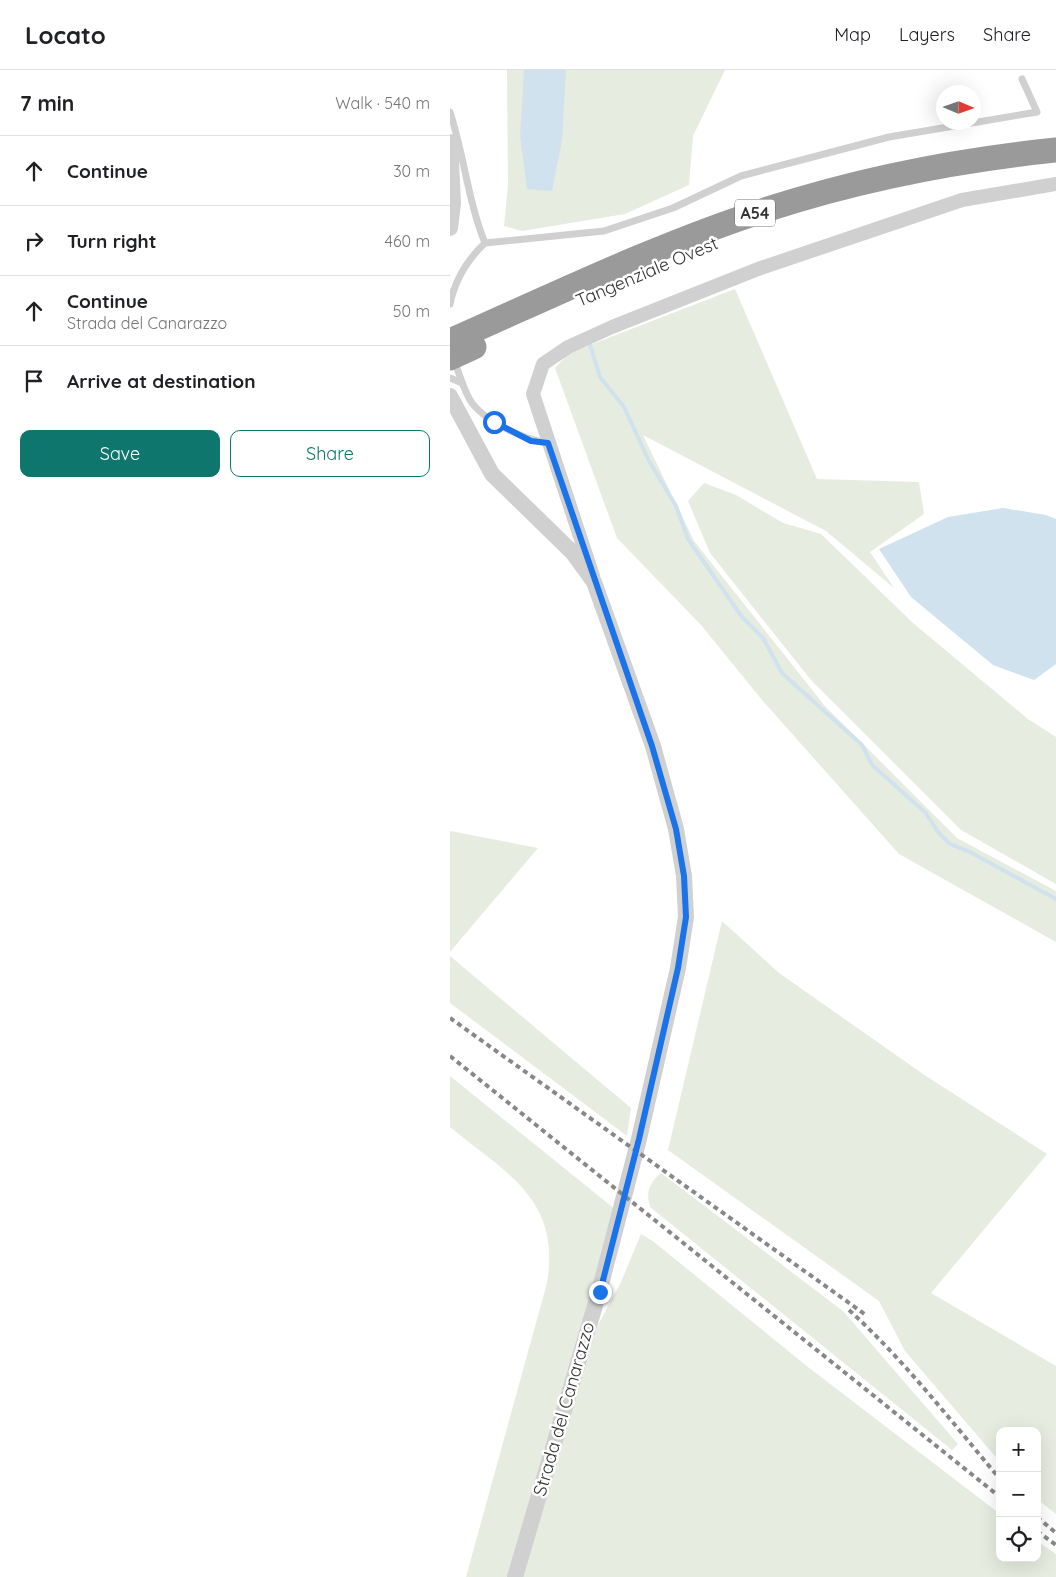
<!DOCTYPE html>
<html lang="en">
<head>
<meta charset="utf-8">
<style>
  :root { --surface:#fff; --page:#f6f6f6; --text:#202124; --muted:#757577; --line:#e0e0e0; --accent:#0f766e }
  body { margin:0; font-family:Quicksand,sans-serif; background:var(--page); color:var(--text) }
  .controls { position:absolute; right:15px; bottom:15px; display:grid; overflow:hidden; border-radius:10px; box-shadow:0 5px 20px #0002 }
  .controls button { width:45px; height:45px; display:grid; place-items:center; padding:0; border:0; border-bottom:1px solid var(--line); background:var(--surface); color:var(--text); font:25px sans-serif }
  .compass { position:absolute; left:486px; top:15px; width:45px; height:45px; border-radius:50%; background:var(--surface); box-shadow:0 5px 20px #0002; rotate:92deg }
  .stop { position:absolute; width:15px; height:15px; margin:-11px; border:4px solid #1a73e8; border-radius:50%; background:#fff }
  .stop.end { background:#1a73e8; border-color:#fff; box-shadow:0 1px 5px #0008 }
  .list { margin:0; padding:0; list-style:none }
  h2 { display:flex; justify-content:space-between; align-items:center; height:65px; margin:0; padding:0 20px; font-size:21px }
  h2 small { font-size:16px; font-weight:400; color:var(--muted) }
  .list li { display:grid; grid-template-columns:32px 1fr auto; gap:15px; align-items:center; box-sizing:border-box; height:70px; padding:0 20px; border-top:1px solid var(--line) }
  .list b { display:block; font-size:19px; white-space:nowrap }
  .list p { margin:0; font-size:16px; white-space:nowrap; color:var(--muted) }
  .list em { font-size:16px; font-style:normal; color:var(--muted) }
  .actions { display:flex; gap:10px; padding:15px 20px }
  .actions a { flex:1; padding:11px 0; border:1px solid var(--accent); border-radius:10px; text-align:center; font-size:18px; color:var(--accent) }
  .actions .main { background:var(--accent); color:#fff }
  .icon { flex:none; width:28px; height:28px; fill:none; stroke:currentColor; stroke-width:2; stroke-linecap:round; stroke-linejoin:round }
  .map { position:relative; flex:none; width:606px; height:1507px; overflow:hidden }
  header { display:flex; align-items:center; gap:30px; box-sizing:border-box; height:70px; padding:0 25px; background:var(--surface); border-bottom:1px solid var(--line) }
  header strong { font-size:24px }
  nav { display:flex; gap:28px; margin-inline-start:auto; font-size:18px }
  main { display:flex }
  aside { flex:1; background:var(--surface) }
  .map>svg:first-child { display:block }
  .green { fill:#e6ecdf }
  .water { fill:#cfe2ee }
  .lines { fill:none; stroke-linecap:round; stroke-linejoin:round }
  .stream { stroke:#cfe2ee; stroke-width:4 }
  .service { stroke:#d0d0d0; stroke-width:7 }
  .minor { stroke:#d0d0d0; stroke-width:14 }
  .tertiary { stroke:#d0d0d0; stroke-width:16 }
  .motorway { stroke:#9a9a9a; stroke-width:25 }
  .rail { stroke:#888; stroke-width:4; stroke-dasharray:5 4; stroke-linecap:butt }
  .motorway-bridge { stroke:#9a9a9a; stroke-width:25 }
  .route { stroke:#1a73e8; stroke-width:6 }
  .labels { text-anchor:middle; stroke-width:5; stroke-linejoin:round; paint-order:stroke }
  .shield { fill:#fff; stroke:#707070; stroke-width:1 }
  .shield-label { font-size:16px; font-weight:bold; fill:#333 }
  .street-label { font-size:18px; fill:#333; stroke:#fff }
</style>
</head>
<body>
<header>
<strong>Locato</strong>
<nav><a>Map</a><a>Layers</a><a>Share</a></nav>
</header>
<main>
<aside>
<h2>7 min<small>Walk · 540 m</small></h2>
<ul class="list">
<li><svg class="icon" aria-label="ahead" viewBox="0 0 24 24"><path d="M12 20V5M6 11l6-6 6 6"/></svg><div><b>Continue</b></div><em>30 m</em></li>
<li><svg class="icon" aria-label="right" viewBox="0 0 24 24"><path d="M7 20v-9h11M14 6l5 5-5 5"/></svg><div><b>Turn right</b></div><em>460 m</em></li>
<li><svg class="icon" aria-label="ahead" viewBox="0 0 24 24"><path d="M12 20V5M6 11l6-6 6 6"/></svg><div><b>Continue</b><p>Strada del Canarazzo</p></div><em>50 m</em></li>
<li><svg class="icon" aria-label="arrive" viewBox="0 0 24 24"><path d="M6 21V4h12l-3 4 3 4H6"/></svg><div><b>Arrive at destination</b></div></li>
</ul>
<div class="actions"><a class="main">Save</a><a>Share</a></div>
</aside>
<div class="map">
<svg width="606" height="1507" viewBox="0 0 606 1507">
  <rect width="100%" height="100%" fill="#fff"/>
  <g class="green">
    <polygon points="57,0 275,0 243,66 239,115 175,144 72,161 54,156 58,115"/>
    <polygon points="285,219 367,409 469,412 474,444 420,482 444,518 376,461 193,365 244,471 375,636 507,768 606,821 606,872 449,784 312,630 251,555 167,468 105,298 119,283"/>
    <polygon points="254,413 286,425 333,453 371,464 463,553 578,649 606,667 606,814 511,760 361,610 260,483 238,431"/>
    <polygon points="0,761 88,778 0,882"/>
    <polygon points="272,851 329,903 473,1004 597,1084 481,1223 606,1296 606,1444 587,1429 587,1361 550,1361 550,1392 455,1281 429,1231 218,1080"/>
    <polygon points="0,886 181,1038 177,1066 0,933"/>
    <path d="M0,1006L166,1140L60,1507H16L97,1213C111,1129 57,1104 0,1057Z"/>
    <path d="M211,1103L393,1241L508,1374L502,1380L200,1137C196,1122 198,1114 211,1103Z"/>
    <polygon points="191,1164 204,1172 358,1297 550,1444 550,1488 587,1488 587,1471 606,1484 606,1507 72,1507 148,1255 171,1212"/>
  </g>
  <g class="water">
    <polygon points="74,0 116,0 112,70 102,121 77,119 70,66"/>
    <polygon points="553,438 596,445 606,449 606,594 584,610 543,595 461,527 429,479 498,447"/>
  </g>
  <g class="lines">
    <polyline class="stream" points="140,275 150,307 174,337 199,391 226,436 238,469 292,547 313,568 332,603 412,675 422,695 476,743 488,762 500,774 520,782 606,829"/>
    <g class="service">
      <path d="M0,42C14,85 18,131 35,173"/>
      <path d="M0,234C5,210 17,190 35,173L154,161L223,138L291,106L439,67L587,42L572,9"/>
      <path d="M4,290C9,303 13,318 20,330C33,351 75,370 98,373"/>
      <polyline points="0,308 12,313"/>
    </g>
    <polyline class="minor" points="143,506 83,324 93,294 118,277 162,257 308,199 512,130 606,114"/>
    <g class="tertiary">
      <polyline points="0,72 3,133 0,158"/>
      <polyline points="0,326 42,404 123,483 144,512 203,676 226,759 234,806 236,847 228,898 189,1069 149,1222 65,1507"/>
    </g>
    <path class="motorway" d="M0,271C104,225 209,174 318,139C411,109 508,90 606,80"/>
    <g class="rail">
      <polyline points="0,948 416,1245"/>
      <polyline points="0,986 550,1427"/>
      <path d="M399,1240C455,1291 501,1351 550,1409"/>
      <polyline points="587,1447 606,1463"/>
      <polyline points="587,1461 606,1475"/>
    </g>
    <polyline class="motorway-bridge" points="0,288 24,277"/>
  </g>
  <g class="lines">
    <polyline class="route" points="44,352 81,371 98,373 202,676 226,759 234,806 236,847 228,898 189,1069 150,1222"/>
  </g>
  <g class="labels">
    <rect class="shield" x="285" y="129.5" width="40" height="27" rx="4"/>
    <g class="shield-label">
      <text x="305" y="149">A54</text>
    </g>
    <g class="street-label">
      <text transform="translate(197 202) rotate(-23)" y="6">Tangenziale Ovest</text>
      <text transform="translate(114 1339) rotate(-74)" y="6">Strada del Canarazzo</text>
    </g>
  </g>
</svg>
<div class="controls">
<button>+</button>
<button>−</button>
<button><svg class="icon" aria-label="locate" viewBox="0 0 24 24"><circle cx="12" cy="12" r="6"/><path d="M12 2v4M12 18v4M2 12h4M18 12h4"/></svg></button>
</div>
<svg class="compass" viewBox="-18 -18 36 36"><path d="M0-13l5 13h-10z" fill="#e53935"/><path d="M0 13l5-13h-10z" fill="#757577"/></svg>
<div class="stop" style="left:44px;top:352px"></div>
<div class="stop end" style="left:150px;top:1222px"></div>
</div>
</main>
</body>
</html>
